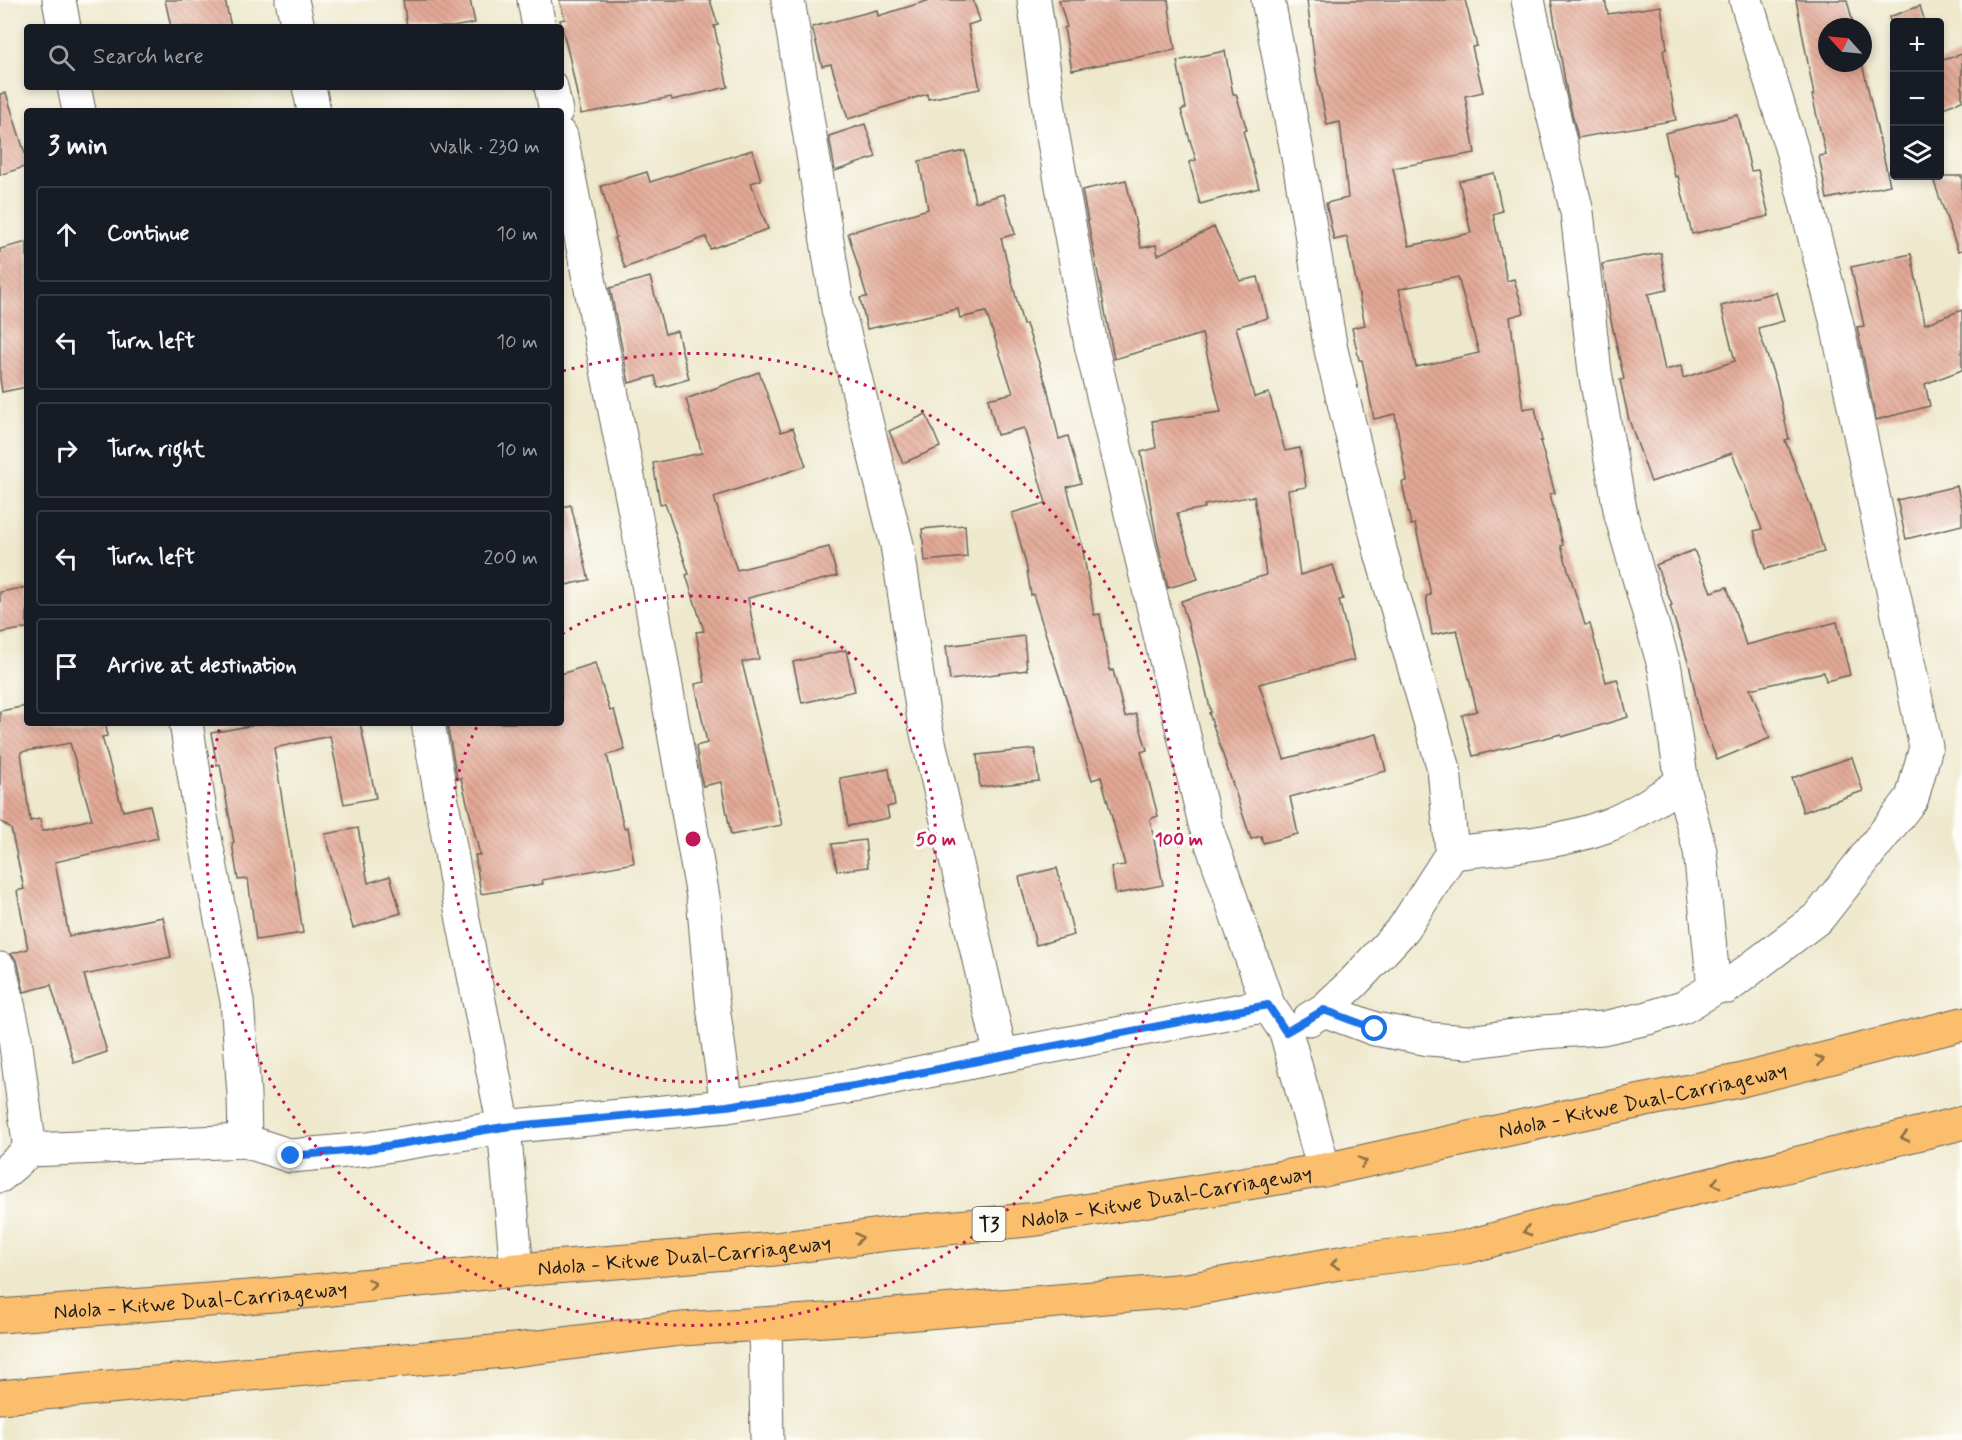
<!DOCTYPE html>
<html lang="en">
<head>
<meta charset="utf-8">
<style>
  :root { --surface:#171b24; --page:#242831; --text:#f1f3f6; --muted:#9ea1a6; --line:#363941 }
  body { margin:0; font-family:Mynerve,sans-serif; background:var(--page); color:var(--text) }
  .controls { position:absolute; right:18px; top:18px; display:grid; overflow:hidden; border-radius:6px; box-shadow:0 3px 9px #0003 }
  .controls button { width:54px; height:54px; display:grid; place-items:center; padding:0; border:0; border-bottom:2px solid var(--line); background:var(--surface); color:var(--text); font:30px sans-serif }
  .compass { position:absolute; left:1818px; top:18px; width:54px; height:54px; border-radius:50%; background:var(--surface); box-shadow:0 3px 9px #0003; rotate:297deg }
  .stop { position:absolute; width:18px; height:18px; margin:-14px; border:4px solid #1a73e8; border-radius:50%; background:#fff }
  .stop.end { background:#1a73e8; border-color:#fff; box-shadow:0 2px 6px #0008 }
  .list { margin:0; padding:0; list-style:none }
  h2 { display:flex; justify-content:space-between; align-items:center; height:78px; margin:0; padding:0 24px; font-size:26px }
  h2 small { font-size:20px; font-weight:400; color:var(--muted) }
  .list li { display:grid; grid-template-columns:39px 1fr auto; gap:18px; align-items:center; box-sizing:border-box; height:96px; margin:0 12px 12px; padding:0 12px; border:2px solid var(--line); border-radius:6px }
  .list b { display:block; font-size:22px; white-space:nowrap }
  .list em { font-size:20px; font-style:normal; color:var(--muted) }
  .icon { flex:none; width:33px; height:33px; fill:none; stroke:currentColor; stroke-width:2; stroke-linecap:round; stroke-linejoin:round }
  .map { position:relative; flex:none; width:1962px; height:1440px; overflow:hidden }
  .search { position:absolute; background:var(--surface); box-shadow:0 3px 9px #0003; left:24px; top:24px; width:540px; height:66px; display:flex; align-items:center; gap:15px; box-sizing:border-box; padding:0 21px; border-radius:6px; color:var(--muted); font-size:22px }
  .panel { position:absolute; background:var(--surface); box-shadow:0 3px 9px #0003; left:24px; top:108px; width:540px; height:618px; border-radius:6px }
  .map>svg:first-child { display:block }
  .building { fill:url(#building-back-hatch); fill-rule:evenodd }
  .lines { fill:none; stroke-linecap:round; stroke-linejoin:round }
  .minor-casing { stroke:#66635a; stroke-width:35 }
  .trunk-casing { stroke:#66635a; stroke-width:35 }
  .minor { stroke:#fff; stroke-width:33 }
  .trunk { stroke:#fabe6d; stroke-width:33 }
  .oneway { stroke:#8b6d44 }
  .route { stroke:#1a73e8; stroke-width:8 }
  .ring { fill:none; stroke:#c2185b; stroke-width:3; stroke-dasharray:3 6 }
  .labels { text-anchor:middle; stroke-width:6; stroke-linejoin:round; paint-order:stroke }
  .shield { fill:#fdfcf7; stroke:#605f5e; stroke-width:1.5 }
  .shield-label { font-size:20px; font-weight:bold; fill:#1c1c1c }
  .street-label { font-size:21px; fill:#1c1c1c; stroke:#fdfcf7 }
  .centre { fill:#c2185b; stroke:#fdfcf7; stroke-width:3 }
  .ring-label { font-size:18px; text-anchor:middle; font-weight:bold; fill:#c2185b; stroke:#fdfcf7; stroke-width:6; stroke-linejoin:round; paint-order:stroke }
</style>
</head>
<body>
<div class="map">
<svg width="1962" height="1440" viewBox="0 0 1962 1440">
  <defs>
    <pattern id="building-back-hatch" width="6" height="6" patternUnits="userSpaceOnUse" patternTransform="scale(1.5)"><rect width="6" height="6" fill="#e2a895"/><path d="M-1 5l2 2M0 0l6 6M5-1l2 2" fill="none" stroke="#c19080"/></pattern>
  </defs>
  <rect width="100%" height="100%" fill="#fdfcf7"/>
  <filter id="ink" filterUnits="userSpaceOnUse"><feTurbulence type="fractalNoise" baseFrequency=".0167" numOctaves="2"/><feDisplacementMap in="SourceGraphic" scale="12" xChannelSelector="R" yChannelSelector="G"/><feConvolveMatrix kernelMatrix="1 2 1 2 8 2 1 2 1" color-interpolation-filters="sRGB"/></filter>
  <filter id="wash" filterUnits="userSpaceOnUse"><feTurbulence type="fractalNoise" baseFrequency=".008" numOctaves="4" result="noise"/><feDisplacementMap in="SourceGraphic" scale="24" xChannelSelector="R" yChannelSelector="G"/><feGaussianBlur stdDeviation="1.35" result="paint"/><feColorMatrix in="noise" values="0 0 0 0 0 0 0 0 0 0 0 0 0 0 0 0 0 1.4 0 .05"/><feComposite in="paint" operator="in"/></filter>
  <g filter="url(#wash)">
    <rect width="100%" height="100%" fill="#eee8cc"/>
    <g id="blocks">
      <g class="building">
        <polygon points="165,0 225,0 231,27 171,27"/>
        <polygon points="403,0 470,0 475,23 453,27 407,27"/>
        <polygon points="559,0 710,0 718,25 714,26 728,87 672,100 671,97 581,114 570,60 560,20 565,19"/>
        <polygon points="930,0 973,0 980,21 968,25 980,89 928,99 927,94 848,119 831,64 822,66 812,27 877,10 878,16"/>
        <polygon points="1059,0 1168,0 1175,50 1072,70 1064,28 1067,27"/>
        <path d="M1307,0H1465L1477,46L1472,47L1483,92L1465,96L1475,153L1393,168L1409,246L1471,233L1459,181L1494,173L1502,211L1493,214L1507,281L1514,279L1524,313L1510,317L1523,409L1535,407L1542,441H1540L1555,493L1550,494L1563,545L1561,546L1585,625L1590,624L1606,682L1617,679L1628,717L1562,737L1561,734L1473,756L1462,715L1477,711L1457,630L1432,635L1426,596L1431,595L1415,524L1411,525L1402,482L1407,481L1395,414L1374,419L1362,360H1359L1352,328L1365,325L1347,237L1334,240L1326,203L1348,198L1340,122L1327,125L1316,71ZM1458,277L1479,353L1416,367L1399,289Z"/>
        <polygon points="1551,0 1605,0 1608,14 1661,6 1667,49 1663,50 1676,120 1578,138 1567,93"/>
        <polygon points="1796,0 1847,0 1854,27 1827,27 1827,63 1862,63 1890,185 1827,199 1819,156 1826,155 1812,95 1814,95"/>
        <polygon points="1920,6 1925,22 1894,22 1894,32 1889,17"/>
        <polygon points="1225,51 1233,94 1236,94 1247,130 1243,131 1259,188 1200,204 1189,162 1196,160 1181,110 1186,108 1177,61"/>
        <polygon points="1962,54 1962,101 1940,109 1940,61"/>
        <polygon points="6,93 27,160 27,166 0,175 0,94"/>
        <polygon points="1738,115 1751,171 1758,170 1769,216 1692,234 1678,176 1675,177 1665,133"/>
        <polygon points="865,124 876,157 835,171 829,136"/>
        <polygon points="752,150 761,180 751,183 768,229 710,249 706,237 625,268 614,238 616,237 601,186 647,172 650,182"/>
        <polygon points="965,151 975,202 1004,194 1015,234 1001,238 1023,325 1026,324 1047,387 1059,439 1068,436 1081,483 1067,487 1082,545 1094,615 1100,614 1110,671 1113,670 1125,717 1136,714 1147,750 1141,752 1158,816 1150,819 1163,885 1116,894 1111,867 1125,865 1101,777 1092,780 1033,594 1031,595 1026,564 1012,513 1046,503 1024,428 997,435 988,399 1013,393 986,312 960,318 958,309 867,329 860,298 867,297 848,233 928,209 919,161"/>
        <polygon points="1932,176 1962,176 1962,250 1958,251"/>
        <polygon points="1126,180 1141,248 1156,245 1158,255 1214,227 1240,281 1258,277 1268,318 1236,327 1254,397 1269,393 1285,451 1300,448 1306,487 1288,490 1300,575 1333,565 1343,599 1339,600 1354,660 1259,684 1284,759 1377,734 1386,771 1290,797 1298,834 1263,843 1261,836 1251,839 1209,713 1211,712 1196,650 1181,601 1266,575 1254,496 1204,505 1205,508 1177,513 1198,579 1168,588 1157,540 1141,452 1156,448 1152,421 1221,412 1202,334 1114,359 1082,190"/>
        <polygon points="27,242 27,387 2,392 0,378 0,249"/>
        <polygon points="1661,253 1667,290 1648,294 1665,370 1681,366 1683,378 1735,361 1721,306 1776,292 1784,321 1758,328 1777,385 1789,439 1785,440 1811,507 1824,552 1765,569 1754,531 1762,529 1732,453 1651,482 1629,420 1620,380 1624,379 1610,316 1602,264"/>
        <polygon points="1911,254 1925,324 1962,310 1962,370 1925,384 1930,406 1876,420 1857,327 1864,326 1851,267"/>
        <polygon points="650,277 665,334 677,331 689,379 658,388 655,376 629,383 610,288"/>
        <polygon points="759,372 781,432 793,428 806,466 714,497 733,559 737,570 829,547 837,576 748,598 759,659 742,662 782,825 731,835 721,782 703,786 702,782 696,746 707,743 695,684 705,682 696,632 704,631 686,575 689,574 665,503 660,504 653,463 702,453 686,399"/>
        <polygon points="926,414 940,447 903,463 889,431"/>
        <polygon points="1957,486 1962,508 1962,525 1906,539 1897,500"/>
        <polygon points="571,505 589,580 561,586 561,507"/>
        <polygon points="965,525 967,557 925,561 922,529"/>
        <polygon points="1694,550 1711,592 1727,587 1746,645 1837,622 1850,675 1826,681 1824,672 1750,689 1770,738 1717,760 1700,717 1690,668 1670,606 1672,605 1656,565"/>
        <polygon points="27,587 27,628 0,633 0,592"/>
        <polygon points="1024,636 1027,670 950,680 946,646"/>
        <polygon points="846,650 855,691 802,703 793,662"/>
        <polygon points="595,663 610,711 614,710 625,750 607,755 624,828 628,827 634,863 542,880 543,884 481,894 475,855 480,855 461,778 457,779 447,723 561,723 561,674"/>
        <path d="M27,706V723H106L107,736L102,737L123,811L150,805L158,838L55,862L69,936L163,917L171,957L84,975L107,1052L74,1063L51,985L24,992L18,964L14,957L10,954L28,949L17,891L24,889L11,829L0,821V711ZM70,743L92,819L42,831L40,819L30,821L21,752Z"/>
        <polygon points="265,723 360,723 376,798 344,804 330,736 274,748 303,933 256,940 248,879 238,880 232,843 234,843 220,764 217,765 211,733"/>
        <polygon points="1035,749 1039,781 980,787 977,755"/>
        <polygon points="1852,757 1863,791 1803,812 1792,778"/>
        <polygon points="889,769 895,805 887,807 889,818 848,826 840,778"/>
        <polygon points="358,828 368,883 390,876 401,913 353,928 325,834"/>
        <polygon points="865,840 868,867 837,871 832,844"/>
        <polygon points="1057,868 1074,935 1036,945 1019,877"/>
      </g>
    </g>
  </g>
  <g filter="url(#ink)">
    <use href="#blocks" fill-opacity="0" stroke="#66635a" stroke-width="1.5"/>
    <g class="lines">
      <defs>
        <g id="minor">
          <polyline points="59,0 64,27"/>
          <polyline points="292,0 298,27"/>
          <polyline points="534,0 539,27"/>
          <polyline points="788,0 838,309 897,545 924,720 1001,1056"/>
          <polyline points="1034,0 1052,131 1091,345 1205,824 1268,1005 1286,1032 1324,1170"/>
          <polyline points="1268,0 1297,151 1331,350 1381,553 1444,769 1452,853 1404,928 1353,983 1324,1010 1309,1019"/>
          <polyline points="1528,0 1546,85 1577,212 1595,372 1621,515 1665,669 1682,783 1700,851 1713,978 1720,985"/>
          <polyline points="74,87 79,111"/>
          <polyline points="309,87 314,111"/>
          <polyline points="551,87 556,111"/>
          <polyline points="561,136 640,538 703,897 712,999 727,1106"/>
          <polyline points="186,723 201,817 237,1001 244,1094 245,1141"/>
          <polyline points="428,723 463,920 504,1127 517,1270"/>
          <path d="M1452,853C1504,847 1557,844 1606,826C1633,816 1658,798 1682,783"/>
          <polyline points="0,969 14,1031 30,1150"/>
          <polyline points="1324,1010 1375,1029 1429,1039 1468,1042 1543,1032 1603,1028 1648,1018 1683,1007 1720,985 1727,987 1819,917 1912,798 1926,747 1836,320 1794,157 1746,0"/>
          <polyline points="0,1176 30,1150 245,1141 291,1156 367,1149 504,1127 727,1106 860,1085 1001,1056 1268,1005"/>
          <polyline points="765,1324 767,1440"/>
        </g>
        <g id="trunk">
          <path id="s1" d="M0,1316L274,1295L517,1270L775,1249L888,1234L1037,1219L1324,1170L1569,1116L1738,1081L1962,1024"/>
          <polyline points="0,1397 514,1350 681,1329 858,1318 1187,1290 1351,1261 1466,1247 1562,1221 1962,1123"/>
        </g>
      </defs>
      <use href="#minor" class="minor-casing"/>
      <use href="#trunk" class="trunk-casing"/>
      <use href="#minor" class="minor"/>
      <use href="#trunk" class="trunk"/>
    </g>
    <defs><path id="oneway-chevron" d="M-2-3.5L2.5 0L-2 3.5" fill="none" stroke-width="1.6" stroke-linecap="round" stroke-linejoin="round" transform="scale(1.5)"/></defs>
    <g class="oneway">
      <use href="#oneway-chevron" transform="translate(1820 1060) rotate(-14)"/>
      <use href="#oneway-chevron" transform="translate(1905 1137) rotate(166)"/>
      <use href="#oneway-chevron" transform="translate(1363 1162) rotate(-13)"/>
      <use href="#oneway-chevron" transform="translate(1716 1183) rotate(166)"/>
      <use href="#oneway-chevron" transform="translate(1527 1231) rotate(165)"/>
      <use href="#oneway-chevron" transform="translate(859 1238) rotate(-7)"/>
      <use href="#oneway-chevron" transform="translate(1335 1264) rotate(170)"/>
      <use href="#oneway-chevron" transform="translate(372 1284) rotate(-6)"/>
    </g>
  </g>
  <g class="lines" filter="url(#ink)">
    <polyline class="route" points="291,1156 368,1149 504,1127 727,1106 860,1085 1002,1056 1268,1005 1286,1032 1324,1010 1375,1029"/>
  </g>
  <g class="ring">
    <path d="M562 634A243 243 0 1 1 479 723"/>
    <path d="M563 371A486 486 0 1 1 220 726"/>
  </g>
  <g class="labels">
    <rect class="shield" x="972.5" y="1207" width="33" height="34" rx="4.5"/>
    <g class="shield-label">
      <text x="989" y="1231">T3</text>
    </g>
    <g class="street-label">
      <text dy="7" stroke="none"><textPath href="#s1" startOffset="1659">Ndola - Kitwe Dual-Carriageway</textPath></text>
      <text dy="7" stroke="none"><textPath href="#s1" startOffset="1173">Ndola - Kitwe Dual-Carriageway</textPath></text>
      <text dy="7" stroke="none"><textPath href="#s1" startOffset="687">Ndola - Kitwe Dual-Carriageway</textPath></text>
      <text dy="7" stroke="none"><textPath href="#s1" startOffset="201">Ndola - Kitwe Dual-Carriageway</textPath></text>
    </g>
  </g>
  <circle cx="693" cy="839" r="9" class="centre"/>
  <g class="ring-label">
    <text x="936" y="845">50 m</text>
    <text x="1179" y="845">100 m</text>
  </g>
</svg>
<div class="controls">
<button>+</button>
<button>−</button>
<button><svg class="icon" aria-label="layers" viewBox="0 0 24 24"><path d="M12 4l9 5-9 5-9-5zM3 14l9 5 9-5"/></svg></button>
</div>
<svg class="compass" viewBox="-18 -18 36 36"><path d="M0-13l5 13h-10z" fill="#e53935"/><path d="M0 13l5-13h-10z" fill="#9ea1a6"/></svg>
<div class="stop" style="left:1375px;top:1029px"></div>
<div class="stop end" style="left:291px;top:1156px"></div>
<div class="search"><svg class="icon" aria-label="search" viewBox="0 0 24 24"><circle cx="10" cy="10" r="6"/><path d="M15 15l6 6"/></svg>Search here</div>
<section class="panel">
<h2>3 min<small>Walk · 230 m</small></h2>
<ul class="list">
<li><svg class="icon" aria-label="ahead" viewBox="0 0 24 24"><path d="M12 20V5M6 11l6-6 6 6"/></svg><div><b>Continue</b></div><em>10 m</em></li>
<li><svg class="icon" aria-label="left" viewBox="0 0 24 24"><path d="M17 20v-9H6M10 6l-5 5 5 5"/></svg><div><b>Turn left</b></div><em>10 m</em></li>
<li><svg class="icon" aria-label="right" viewBox="0 0 24 24"><path d="M7 20v-9h11M14 6l5 5-5 5"/></svg><div><b>Turn right</b></div><em>10 m</em></li>
<li><svg class="icon" aria-label="left" viewBox="0 0 24 24"><path d="M17 20v-9H6M10 6l-5 5 5 5"/></svg><div><b>Turn left</b></div><em>200 m</em></li>
<li><svg class="icon" aria-label="arrive" viewBox="0 0 24 24"><path d="M6 21V4h12l-3 4 3 4H6"/></svg><div><b>Arrive at destination</b></div></li>
</ul>
</section>
</div>
</body>
</html>
